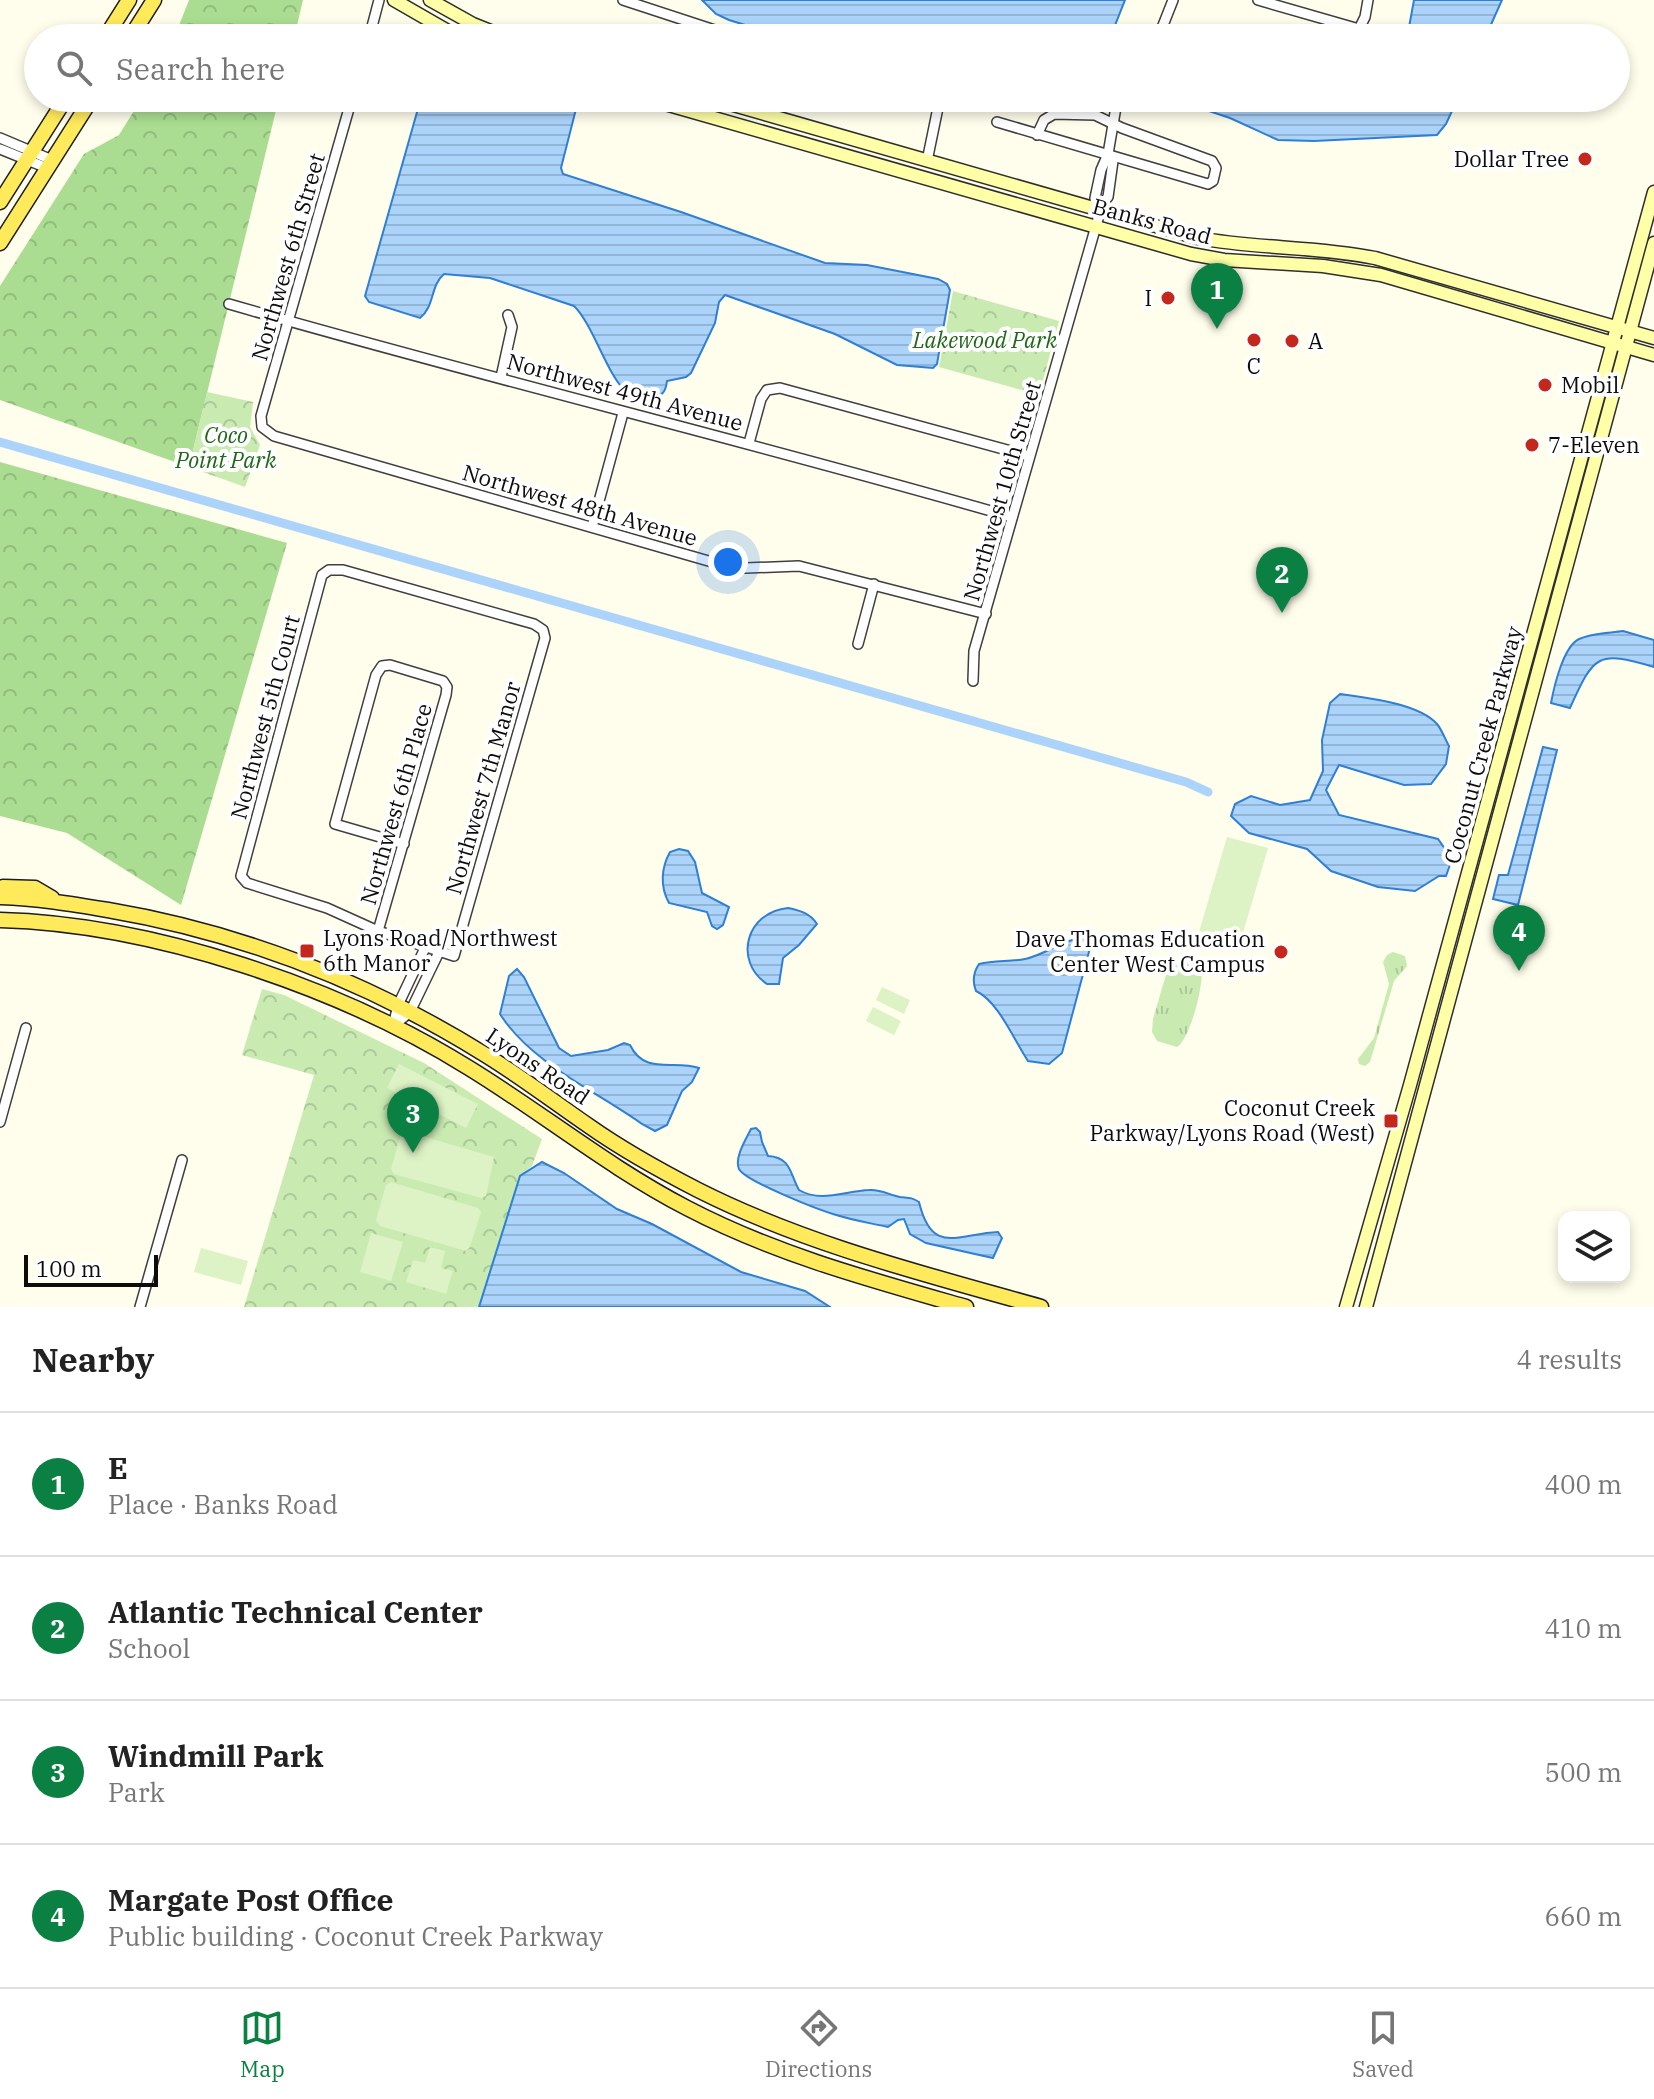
<!DOCTYPE html>
<html lang="en">
<head>
<meta charset="utf-8">
<style>
  :root { --surface:#fff; --page:#f2f2f2; --text:#222; --muted:#767676; --line:#e0e0e0; --accent:#0b8043 }
  body { margin:0; font-family:"IBM Plex Serif",serif; background:var(--page); color:var(--text) }
  .controls { position:absolute; right:24px; bottom:24px; display:grid; overflow:hidden; border-radius:16px; box-shadow:0 4px 12px #0003 }
  .controls button { width:72px; height:72px; display:grid; place-items:center; padding:0; border:0; border-bottom:2px solid var(--line); background:var(--surface); color:var(--text); font:40px sans-serif }
  .scale { position:absolute; left:24px; bottom:20px; width:134px; box-sizing:border-box; padding-left:8px; border:4px solid #0c0c0c; border-top:0; font-size:22px; line-height:28px; white-space:nowrap; color:#0c0c0c; -webkit-text-stroke:6px #fff; paint-order:stroke }
  .you { position:absolute; left:728px; top:562px; width:28px; height:28px; margin:-20px; border:6px solid #fff; border-radius:50%; background:#1a73e8; box-shadow:0 0 0 12px #1a73e833 }
  .badge { display:grid; place-items:center; width:52px; height:52px; border-radius:50%; background:var(--accent); color:#fff; font-size:26px; font-weight:700 }
  .pin { position:absolute; translate:-50% -66px; filter:drop-shadow(0 2px 4px #0008) }
  .pin::after { content:''; position:absolute; top:42px; width:28px; height:24px; background:inherit; clip-path:polygon(0 0,100% 0,50% 100%) }
  .list { margin:0; padding:0; list-style:none }
  h2 { display:flex; justify-content:space-between; align-items:center; height:104px; margin:0; padding:0 32px; font-size:34px }
  h2 small { font-size:26px; font-weight:400; color:var(--muted) }
  .list li { display:grid; grid-template-columns:52px 1fr auto; gap:24px; align-items:center; box-sizing:border-box; height:144px; padding:0 32px; border-top:2px solid var(--line) }
  .list b { display:block; font-size:30px; white-space:nowrap }
  .list p { margin:0; font-size:26px; white-space:nowrap; color:var(--muted) }
  .list em { font-size:26px; font-style:normal; color:var(--muted) }
  .icon { flex:none; width:44px; height:44px; fill:none; stroke:currentColor; stroke-width:2; stroke-linecap:round; stroke-linejoin:round }
  .map { position:relative; flex:none; width:1654px; height:1307px; overflow:hidden }
  .search { position:absolute; background:var(--surface); box-shadow:0 4px 12px #0003; left:24px; right:24px; top:24px; height:88px; display:flex; align-items:center; gap:20px; box-sizing:border-box; padding:0 28px; border-radius:44px; color:var(--muted); font-size:30px }
  .sheet { height:680px; background:var(--surface) }
  nav { display:flex; justify-content:space-around; align-items:center; box-sizing:border-box; height:112px; border-top:2px solid var(--line); background:var(--surface); font-size:22px; color:var(--muted) }
  nav a { display:grid; justify-items:center; gap:4px }
  nav .on { color:var(--accent) }
  .map>svg:first-child { display:block }
  .grass { fill:url(#grass-tufts) }
  .forest { fill:url(#forest-crowns) }
  .park { fill:url(#park-crowns) }
  .pitch { fill:#ddf2c5 }
  .water { fill:url(#water-rules); stroke:#2f7fd5; stroke-width:2 }
  .lines { fill:none; stroke-linecap:round; stroke-linejoin:round }
  .canal { stroke:#acd4fa; stroke-width:9 }
  .street-casing { stroke:#3f3f3f; stroke-width:12 }
  .secondary-casing { stroke:#2e2e2e; stroke-width:15 }
  .primary-casing { stroke:#1d1d1d; stroke-width:17 }
  .street { stroke:#fff; stroke-width:9 }
  .secondary { stroke:#feffa6; stroke-width:12 }
  .primary { stroke:#ffea5b; stroke-width:14 }
  .poi-dot { fill:#c4281c; stroke:#fff; stroke-width:3 }
  .labels { text-anchor:middle; stroke-width:8; stroke-linejoin:round; paint-order:stroke }
  .poi-label { font-size:22px; fill:#0c0c0c; stroke:#fff; text-anchor:end }
  .street-label { font-size:22px; fill:#0c0c0c; stroke:#fff }
  .park-label { font-size:22px; font-style:italic; fill:#206719; stroke:#fff }
</style>
</head>
<body>
<div class="map">
<svg width="1654" height="1307" viewBox="0 0 1654 1307">
  <defs>
    <pattern id="grass-tufts" width="24" height="20" patternUnits="userSpaceOnUse" patternTransform="scale(2)"><rect width="24" height="20" fill="#c9ebb2"/><path d="M3 7l-1-3M5 7V3M7 7l1-3M15 17l-1-3M17 17v-4M19 17l1-3" fill="none" stroke="#abc898"/></pattern>
    <pattern id="forest-crowns" width="20" height="18" patternUnits="userSpaceOnUse" patternTransform="scale(2)"><rect width="20" height="18" fill="#aadd91"/><path d="M2 6a3 3 0 1 1 6 0M12 15a3 3 0 1 1 6 0" fill="none" stroke="#91bc7c"/></pattern>
    <pattern id="park-crowns" width="20" height="18" patternUnits="userSpaceOnUse" patternTransform="scale(2)"><rect width="20" height="18" fill="#c9ebb2"/><path d="M2 6a3 3 0 1 1 6 0M12 15a3 3 0 1 1 6 0" fill="none" stroke="#abc898"/></pattern>
    <pattern id="water-rules" width="6" height="5" patternUnits="userSpaceOnUse" patternTransform="scale(2)"><rect width="6" height="5" fill="#acd4fa"/><path d="M0 2.5h6" fill="none" stroke="#93b5d5"/></pattern>
  </defs>
  <rect width="100%" height="100%" fill="#fffdeb"/>
  <g class="grass">
    <polygon points="1393,952 1405,956 1407,966 1394,981 1370,1062 1365,1066 1359,1064 1358,1059 1374,1038 1389,984 1383,962 1387,955"/>
    <path d="M1187,955L1200,963C1207,977 1190,1040 1177,1047L1157,1041L1152,1032L1153,1019L1168,968L1172,961Z"/>
  </g>
  <g class="forest">
    <polygon points="189,0 303,0 294,38 174,38"/>
    <polygon points="142,98 279,98 189,467 0,400 0,286 84,154 119,135"/>
    <polygon points="0,462 287,543 181,905 67,833 0,816"/>
  </g>
  <g class="park">
    <polygon points="953,291 1059,321 1039,395 939,367"/>
    <polygon points="207,392 253,402 250,427 260,445 245,487 189,467"/>
    <polygon points="262,989 284,995 424,1063 542,1139 532,1166 520,1176 479,1307 244,1307 314,1075 242,1055"/>
  </g>
  <g class="pitch">
    <polygon points="1227,837 1268,848 1240,943 1199,932"/>
    <polygon points="882,987 910,1000 904,1014 876,1000"/>
    <polygon points="873,1007 901,1021 894,1035 866,1021"/>
    <polygon points="399,1064 478,1104 466,1128 387,1088"/>
    <polygon points="405,1131 494,1157 486,1196 481,1198 394,1174 391,1169 401,1134"/>
    <polygon points="391,1182 478,1208 481,1212 470,1247 466,1251 380,1226 376,1220 386,1185"/>
    <polygon points="371,1233 403,1242 391,1281 360,1272"/>
    <polygon points="430,1247 445,1251 441,1268 453,1271 446,1294 406,1282 413,1260 425,1263"/>
    <polygon points="201,1248 248,1261 241,1285 194,1272"/>
  </g>
  <g class="water">
    <polygon points="702,0 1125,0 1110,38 788,38 729,20 716,14"/>
    <polygon points="1414,0 1502,0 1485,38 1407,38"/>
    <path d="M421,98H568L576,109L561,168L563,174L681,212L825,263L867,265L938,279L947,284L950,290L937,364L933,368L897,365L835,334L725,295L719,302L715,323L691,373L686,377L667,381C666,390 663,397 652,397C646,397 633,396 627,392C609,380 593,324 574,306L490,278L444,274C430,286 435,306 420,318L369,302L365,296Z"/>
    <polygon points="1170,98 1458,98 1446,124 1437,135 1314,141 1278,140 1230,118"/>
    <path d="M1623,631L1654,640V667C1597,650 1594,655 1570,708L1551,703C1554,687 1563,647 1579,639C1591,633 1610,633 1623,631Z"/>
    <path d="M1340,694C1367,698 1418,703 1437,724C1442,730 1445,739 1449,746L1446,764L1431,784L1404,785L1339,765L1326,790L1339,815L1438,839L1452,859L1446,876H1439L1415,891L1378,887L1331,871L1307,849L1249,833L1231,816L1235,804L1251,796L1280,805L1310,800L1323,771L1322,740L1330,703Z"/>
    <polygon points="1543,747 1557,750 1518,905 1493,899 1499,875 1508,875"/>
    <path d="M679,849L688,851L695,862L702,893L729,907L723,925L717,929L712,926L707,912L669,903C660,887 661,868 670,852Z"/>
    <path d="M788,908C801,911 810,913 817,924L799,945L783,958L779,984H767C733,961 746,912 788,908Z"/>
    <path d="M1081,938L1088,942L1090,948L1062,1053L1049,1064L1028,1061C1014,1040 998,1001 976,991C972,981 973,973 979,964C995,960 1009,962 1025,959C1045,955 1062,940 1081,938Z"/>
    <path d="M517,969L524,977L559,1048L571,1056L608,1050L624,1043L630,1045C645,1076 674,1059 699,1068L692,1082L682,1091L667,1125L655,1131L642,1124C596,1091 531,1063 500,1014L509,976Z"/>
    <path d="M756,1128L760,1132L762,1142L768,1156C791,1157 790,1174 799,1190C821,1203 845,1191 869,1190C881,1189 889,1195 900,1197C909,1198 911,1197 919,1202C932,1256 957,1234 998,1232L1002,1238L993,1258L926,1243L910,1234L904,1219L898,1220L888,1227C870,1223 851,1220 833,1214C817,1209 745,1181 739,1169C734,1158 746,1139 751,1129Z"/>
    <polygon points="542,1162 564,1173 617,1209 652,1224 741,1272 805,1291 830,1307 479,1307 520,1176"/>
  </g>
  <g class="lines">
    <polyline class="canal" points="0,442 1186,782 1208,792"/>
    <defs>
      <g id="street">
        <polyline points="623,0 739,38"/>
        <polyline points="1258,0 1359,29 1365,17 1368,0"/>
        <polyline points="369,38 379,0"/>
        <polyline points="1158,38 1173,0"/>
        <polyline points="352,98 261,416 262,427 274,436 712,562 746,568 799,566 986,614"/>
        <polyline points="997,122 1208,184 1213,181 1216,168 1212,161 1122,128 1095,115 1054,114 1044,120 1037,135"/>
        <polyline points="0,138 52,160"/>
        <polyline points="0,149 47,168"/>
        <polyline points="927,161 940,98"/>
        <polyline points="1097,209 1108,197 1113,161 1108,154"/>
        <path d="M229,304C489,379 752,442 1012,517"/>
        <polyline points="501,377 512,327 508,315"/>
        <polyline points="749,443 761,399 767,390 780,388 1029,456"/>
        <polyline points="592,527 623,413"/>
        <polygon points="329,570 343,570 534,624 543,630 545,638 454,956 378,931 327,908 247,883 241,876 322,575"/>
        <polyline points="858,644 874,584"/>
        <polyline points="973,681 974,651 1098,219 1095,198 1101,170 1108,154 1116,107 1121,98"/>
        <polyline points="378,931 446,695 447,687 443,681 390,665 382,666 376,675 335,824 404,844"/>
        <polyline points="393,1026 410,1012 439,952"/>
        <polyline points="393,1026 398,1005 425,948"/>
        <polyline points="0,1122 26,1028"/>
        <polyline points="140,1307 182,1160"/>
      </g>
      <g id="secondary">
        <polyline points="394,0 460,38"/>
        <polyline points="430,0 473,24 508,38"/>
        <polyline points="644,98 1191,254 1224,260 1323,266 1381,275 1654,355"/>
        <path d="M709,98L1198,238C1257,249 1316,246 1375,258L1654,338"/>
        <polyline points="1346,1307 1410,1085 1654,192"/>
        <polyline points="1366,1307 1654,243"/>
      </g>
      <g id="primary">
        <polyline points="105,38 129,0"/>
        <polyline points="130,38 154,0"/>
        <polyline points="0,202 66,98"/>
        <polyline points="0,243 92,98"/>
        <polyline points="3,887 35,888 52,898"/>
        <path d="M0,897C36,898 72,904 108,910C243,933 368,982 484,1054C520,1076 554,1102 589,1126C623,1150 661,1171 698,1190C807,1245 925,1274 1041,1307"/>
        <path d="M0,920C153,924 339,987 469,1068C544,1114 608,1167 687,1208C775,1254 871,1280 966,1307"/>
      </g>
    </defs>
    <use href="#street" class="street-casing"/>
    <use href="#secondary" class="secondary-casing"/>
    <use href="#primary" class="primary-casing"/>
    <use href="#street" class="street"/>
    <use href="#secondary" class="secondary"/>
    <use href="#primary" class="primary"/>
  </g>
  <g class="poi-dot">
    <circle cx="1585" cy="159" r="8"/>
    <circle cx="1168" cy="298" r="8"/>
    <circle cx="1254" cy="340" r="8"/>
    <circle cx="1292" cy="341" r="8"/>
    <circle cx="1545" cy="385" r="8"/>
    <circle cx="1532" cy="445" r="8"/>
    <rect x="299" y="943" width="16" height="16" rx="4"/>
    <circle cx="1281" cy="952" r="8"/>
    <rect x="1383" y="1113" width="16" height="16" rx="4"/>
  </g>
  <g class="labels">
    <g class="poi-label">
      <text x="1569" y="167">Dollar Tree</text>
      <text x="1152" y="306">I</text>
      <text x="1308" y="349" text-anchor="start">A</text>
      <text x="1254" y="374" text-anchor="middle">C</text>
      <text x="1561" y="393" text-anchor="start">Mobil</text>
      <text x="1548" y="453" text-anchor="start">7-Eleven</text>
      <text x="323" y="946" text-anchor="start">Lyons Road/Northwest<tspan x="323" dy="25">6th Manor</tspan></text>
      <text x="1265" y="947">Dave Thomas Education<tspan x="1265" dy="25">Center West Campus</tspan></text>
      <text x="1375" y="1116">Coconut Creek<tspan x="1375" dy="25">Parkway/Lyons Road (West)</tspan></text>
    </g>
    <g class="street-label">
      <text transform="translate(1152 221) rotate(15)" y="8">Banks Road</text>
      <text transform="translate(288 257) rotate(-74)" y="8">Northwest 6th Street</text>
      <text transform="translate(625 392) rotate(15)" y="8">Northwest 49th Avenue</text>
      <text transform="translate(1002 491) rotate(-74)" y="8">Northwest 10th Street</text>
      <text transform="translate(580 505) rotate(16)" y="8">Northwest 48th Avenue</text>
      <text transform="translate(265 717) rotate(-75)" y="8">Northwest 5th Court</text>
      <text transform="translate(1483 745) rotate(-75)" y="8">Coconut Creek Parkway</text>
      <text transform="translate(483 788) rotate(-74)" y="8">Northwest 7th Manor</text>
      <text transform="translate(396 804) rotate(-74)" y="8">Northwest 6th Place</text>
      <text transform="translate(538 1066) rotate(34)" y="8">Lyons Road</text>
    </g>
    <g class="park-label">
      <text x="985" y="348">Lakewood Park</text>
      <text x="226" y="443">Coco<tspan x="226" dy="25">Point Park</tspan></text>
    </g>
  </g>
</svg>
<div class="controls">
<button><svg class="icon" aria-label="layers" viewBox="0 0 24 24"><path d="M12 4l9 5-9 5-9-5zM3 14l9 5 9-5"/></svg></button>
</div>
<div class="scale">100 m</div>
<div class="you"></div>
<div class="pin badge" style="left:1217px;top:329px">1</div>
<div class="pin badge" style="left:1282px;top:613px">2</div>
<div class="pin badge" style="left:413px;top:1153px">3</div>
<div class="pin badge" style="left:1519px;top:971px">4</div>
<div class="search"><svg class="icon" aria-label="search" viewBox="0 0 24 24"><circle cx="10" cy="10" r="6"/><path d="M15 15l6 6"/></svg>Search here</div>
</div>
<section class="sheet">
<h2>Nearby<small>4 results</small></h2>
<ul class="list">
<li><span class="badge">1</span><div><b>E</b><p>Place · Banks Road</p></div><em>400 m</em></li>
<li><span class="badge">2</span><div><b>Atlantic Technical Center</b><p>School</p></div><em>410 m</em></li>
<li><span class="badge">3</span><div><b>Windmill Park</b><p>Park</p></div><em>500 m</em></li>
<li><span class="badge">4</span><div><b>Margate Post Office</b><p>Public building · Coconut Creek Parkway</p></div><em>660 m</em></li>
</ul>
</section>
<nav>
<a class="on"><svg class="icon" aria-label="map" viewBox="0 0 24 24"><path d="M3 6l6-2 6 2 6-2v14l-6 2-6-2-6 2zM9 4v14M15 6v14"/></svg>Map</a>
<a><svg class="icon" aria-label="directions" viewBox="0 0 24 24"><path d="M12 3l9 9-9 9-9-9zM9 14v-3h6M13 9l2 2-2 2"/></svg>Directions</a>
<a><svg class="icon" aria-label="saved" viewBox="0 0 24 24"><path d="M7 4h10v16l-5-4-5 4z"/></svg>Saved</a>
</nav>
</body>
</html>
